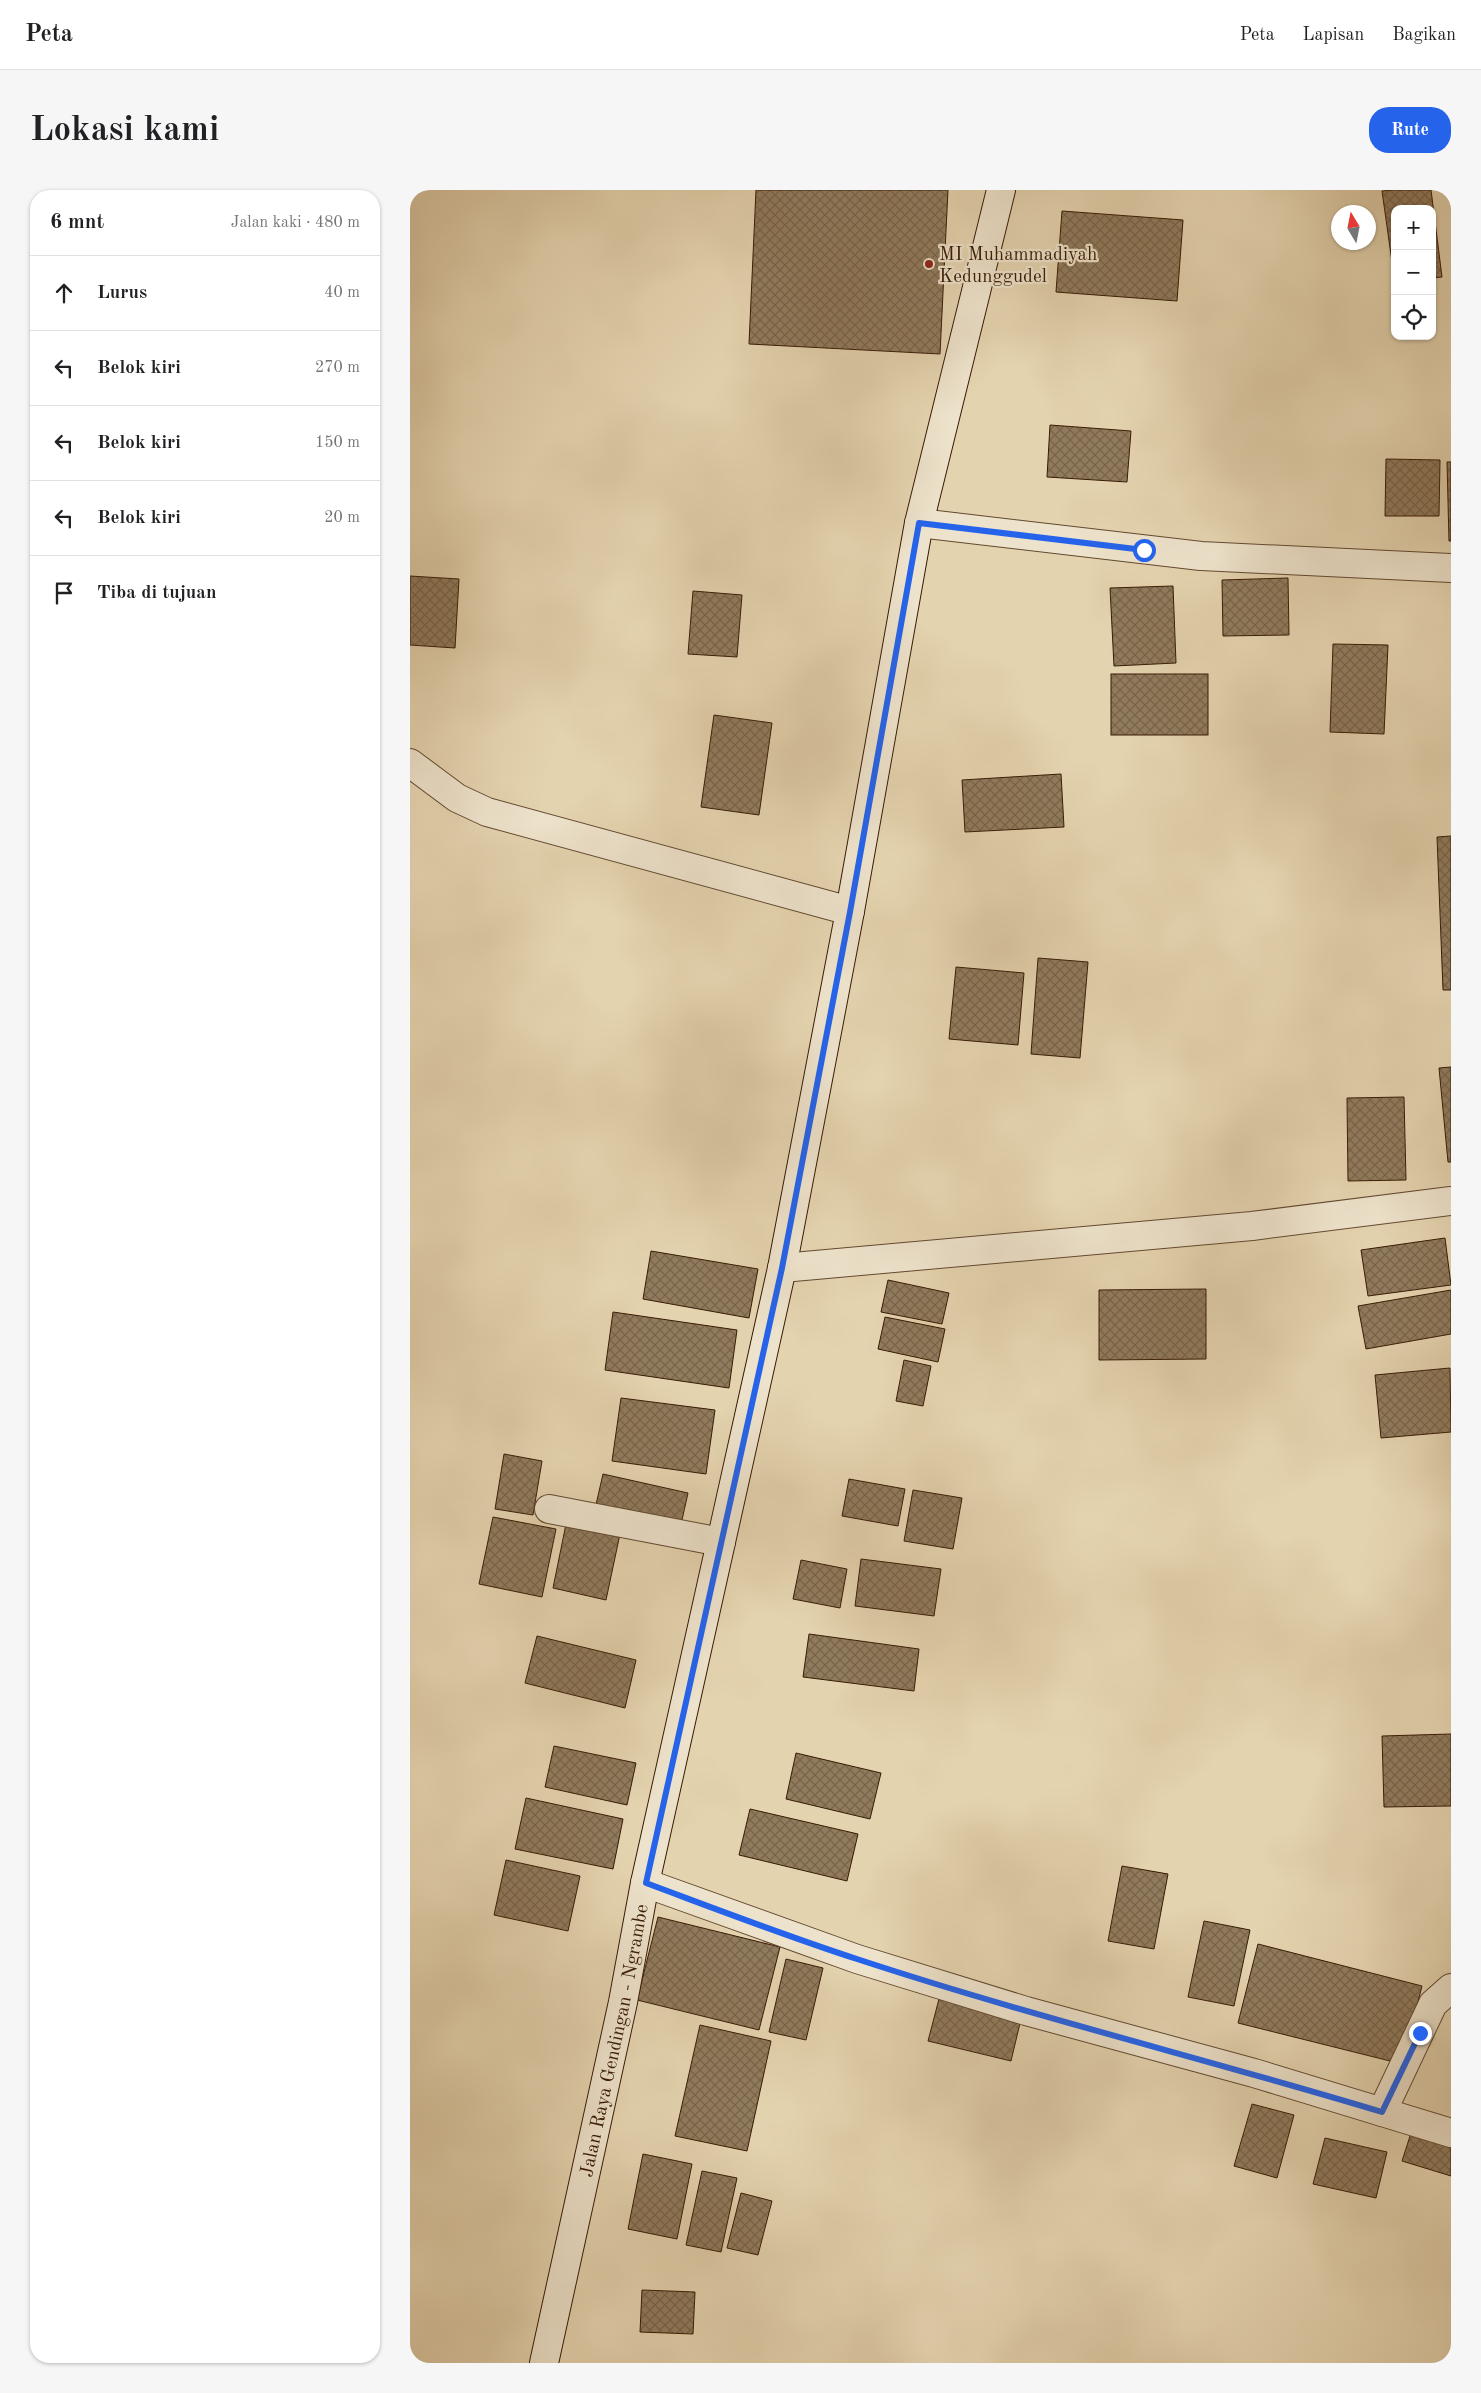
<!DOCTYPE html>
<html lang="id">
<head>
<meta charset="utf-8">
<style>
  :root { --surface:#fff; --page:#f6f6f6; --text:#202124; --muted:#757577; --line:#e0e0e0; --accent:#2563eb }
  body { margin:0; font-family:"Old Standard TT",serif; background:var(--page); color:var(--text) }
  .controls { position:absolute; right:15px; top:15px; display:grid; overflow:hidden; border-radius:10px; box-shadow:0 1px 4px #0004 }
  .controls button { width:45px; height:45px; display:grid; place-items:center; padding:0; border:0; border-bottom:1px solid var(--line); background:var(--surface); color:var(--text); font:25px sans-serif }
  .compass { position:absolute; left:921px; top:15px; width:45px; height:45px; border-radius:50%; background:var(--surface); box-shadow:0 1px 4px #0004; rotate:350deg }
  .stop { position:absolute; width:15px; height:15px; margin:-11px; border:4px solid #2563eb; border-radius:50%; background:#fff }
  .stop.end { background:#2563eb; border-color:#fff; box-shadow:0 1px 5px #0008 }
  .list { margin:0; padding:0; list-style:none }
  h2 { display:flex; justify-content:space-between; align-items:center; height:65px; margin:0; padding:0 20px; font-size:21px }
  h2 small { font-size:16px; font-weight:400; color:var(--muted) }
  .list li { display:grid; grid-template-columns:32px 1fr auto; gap:15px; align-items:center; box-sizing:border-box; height:75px; padding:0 20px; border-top:1px solid var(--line) }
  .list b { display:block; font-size:19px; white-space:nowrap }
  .list em { font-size:16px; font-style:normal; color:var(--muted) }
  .icon { flex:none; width:28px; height:28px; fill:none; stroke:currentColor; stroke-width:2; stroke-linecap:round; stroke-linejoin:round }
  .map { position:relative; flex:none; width:1041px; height:2173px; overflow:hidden; border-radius:20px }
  header { display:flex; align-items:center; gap:30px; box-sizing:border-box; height:70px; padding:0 25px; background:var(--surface); border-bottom:1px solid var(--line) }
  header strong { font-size:24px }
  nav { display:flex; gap:28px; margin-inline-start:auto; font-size:18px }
  .intro { display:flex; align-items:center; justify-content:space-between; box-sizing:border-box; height:120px; padding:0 30px }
  h1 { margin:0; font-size:35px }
  .button { padding:12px 22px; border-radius:20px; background:var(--accent); color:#fff; font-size:18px; font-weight:700 }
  main { display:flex; gap:30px; padding:0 30px }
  aside { flex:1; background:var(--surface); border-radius:20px; box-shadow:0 1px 4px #0004 }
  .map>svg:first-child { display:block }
  .building { fill:url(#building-cross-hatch); stroke:#381b05 }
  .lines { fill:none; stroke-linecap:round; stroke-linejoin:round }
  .minor-casing { stroke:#634930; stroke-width:30 }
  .tertiary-casing { stroke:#634930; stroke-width:30 }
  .secondary-casing { stroke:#381b05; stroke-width:30 }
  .minor { stroke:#ede2cb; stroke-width:28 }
  .tertiary { stroke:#ede2cb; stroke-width:28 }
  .secondary { stroke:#ede2cb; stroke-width:28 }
  .route { stroke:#2563eb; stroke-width:6 }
  .poi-dot { fill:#8f2418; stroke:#ede2cb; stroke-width:2 }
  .labels { text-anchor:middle; stroke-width:4.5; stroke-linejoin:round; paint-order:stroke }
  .poi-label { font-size:19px; fill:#381b05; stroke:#ede2cb; text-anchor:start }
  .street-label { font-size:19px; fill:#381b05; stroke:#ede2cb }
</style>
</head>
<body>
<header>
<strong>Peta</strong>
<nav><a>Peta</a><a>Lapisan</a><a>Bagikan</a></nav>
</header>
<div class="intro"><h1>Lokasi kami</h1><a class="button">Rute</a></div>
<main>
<aside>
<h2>6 mnt<small>Jalan kaki · 480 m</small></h2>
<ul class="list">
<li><svg class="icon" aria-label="ahead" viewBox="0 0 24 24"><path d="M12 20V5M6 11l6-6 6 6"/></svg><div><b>Lurus</b></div><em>40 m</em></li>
<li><svg class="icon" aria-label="left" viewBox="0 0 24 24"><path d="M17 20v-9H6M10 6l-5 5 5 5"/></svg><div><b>Belok kiri</b></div><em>270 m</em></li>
<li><svg class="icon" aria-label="left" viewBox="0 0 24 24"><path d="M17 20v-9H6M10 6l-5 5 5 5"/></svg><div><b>Belok kiri</b></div><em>150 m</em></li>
<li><svg class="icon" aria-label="left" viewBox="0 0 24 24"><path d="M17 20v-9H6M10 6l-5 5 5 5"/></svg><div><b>Belok kiri</b></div><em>20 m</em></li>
<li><svg class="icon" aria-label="arrive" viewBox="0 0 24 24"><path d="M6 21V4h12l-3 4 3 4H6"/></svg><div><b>Tiba di tujuan</b></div></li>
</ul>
</aside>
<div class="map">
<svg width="1041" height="2173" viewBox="0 0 1041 2173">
  <defs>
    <pattern id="building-cross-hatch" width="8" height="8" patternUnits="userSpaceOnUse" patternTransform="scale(1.25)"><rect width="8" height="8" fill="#917b5d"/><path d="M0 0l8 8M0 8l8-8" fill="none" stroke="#77644b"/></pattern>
  </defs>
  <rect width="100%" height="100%" fill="#e4d3af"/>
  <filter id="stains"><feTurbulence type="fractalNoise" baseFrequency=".004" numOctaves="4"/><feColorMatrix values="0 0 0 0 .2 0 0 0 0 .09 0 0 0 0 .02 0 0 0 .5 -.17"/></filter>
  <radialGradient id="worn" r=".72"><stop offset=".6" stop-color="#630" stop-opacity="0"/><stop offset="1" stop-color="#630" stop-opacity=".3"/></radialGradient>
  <g class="building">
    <polygon points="346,0 538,0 530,164 339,154"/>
    <polygon points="982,0 1021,0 1032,87 1022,88 1022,19 985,19 985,93 972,1"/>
    <polygon points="652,21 773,30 767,111 646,102"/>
    <polygon points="640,235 721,241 717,292 637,287"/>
    <polygon points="976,269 1030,270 1029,326 975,326"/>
    <polygon points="1037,272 1041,272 1041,351 1039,351"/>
    <polygon points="0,386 49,389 45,458 0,455"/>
    <polygon points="878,388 879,445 813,446 812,390"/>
    <polygon points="763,396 766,473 704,476 700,398"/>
    <polygon points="283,401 332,405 327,467 278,464"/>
    <polygon points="923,454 978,455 974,544 920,542"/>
    <rect x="701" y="484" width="97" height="61"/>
    <polygon points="304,525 362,533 349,625 291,617"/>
    <polygon points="651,584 654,637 555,642 552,590"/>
    <polygon points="1041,646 1041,800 1033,800 1027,647"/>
    <polygon points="628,768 678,772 670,868 621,864"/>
    <polygon points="546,777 614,783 608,855 539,849"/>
    <polygon points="1041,877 1041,972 1038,972 1029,878"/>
    <polygon points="994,907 996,990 938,991 937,908"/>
    <polygon points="1035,1048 1041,1095 958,1106 951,1060"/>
    <polygon points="241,1061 348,1079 339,1128 233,1109"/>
    <polygon points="478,1090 539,1103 532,1134 471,1122"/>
    <polygon points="796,1099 796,1169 689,1170 689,1100"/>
    <polygon points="1041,1100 1041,1144 956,1159 948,1116"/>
    <polygon points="203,1122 327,1140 319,1198 195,1180"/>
    <polygon points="475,1127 535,1139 528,1172 468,1159"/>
    <polygon points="494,1170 521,1176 513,1216 486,1211"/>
    <polygon points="1040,1178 1041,1242 971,1248 965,1185"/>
    <polygon points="211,1208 305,1220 296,1284 202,1271"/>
    <polygon points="94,1264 132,1271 123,1325 85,1319"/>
    <polygon points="193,1284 278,1303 270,1339 185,1319"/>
    <polygon points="439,1289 495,1299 488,1336 432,1326"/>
    <polygon points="503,1300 552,1308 543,1359 494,1351"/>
    <polygon points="83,1327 146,1339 132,1407 69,1394"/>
    <polygon points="156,1334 210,1344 196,1410 143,1398"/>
    <polygon points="451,1369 531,1379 524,1426 445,1416"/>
    <polygon points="391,1370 437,1379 430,1418 383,1409"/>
    <polygon points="399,1444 509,1459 504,1501 393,1487"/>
    <polygon points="127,1446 226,1470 215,1518 115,1493"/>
    <polygon points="1041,1544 1041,1616 974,1617 972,1546"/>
    <polygon points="144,1556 226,1573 217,1615 135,1597"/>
    <polygon points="386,1563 471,1583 460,1629 376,1609"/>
    <polygon points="116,1608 213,1629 203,1679 105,1659"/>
    <polygon points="340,1619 448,1644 437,1691 329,1665"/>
    <polygon points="96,1670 170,1686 158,1741 84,1725"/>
    <polygon points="712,1676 758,1684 744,1759 698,1751"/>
    <polygon points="248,1727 370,1757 349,1840 227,1810"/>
    <polygon points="794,1731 840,1740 824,1816 778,1807"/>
    <polygon points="848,1754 1012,1796 992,1874 828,1833"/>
    <polygon points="376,1769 413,1778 396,1850 359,1842"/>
    <polygon points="529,1809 611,1829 601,1871 518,1851"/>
    <polygon points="290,1835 361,1851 337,1961 265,1946"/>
    <polygon points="842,1914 884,1925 867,1988 824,1976"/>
    <polygon points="1001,1943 1041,1955 1041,1986 992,1971"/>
    <polygon points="915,1948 977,1962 966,2008 903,1994"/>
    <polygon points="233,1964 282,1974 267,2049 218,2039"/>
    <polygon points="292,1981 327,1988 311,2062 276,2055"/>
    <polygon points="331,2003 362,2011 348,2065 317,2058"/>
    <polygon points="232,2100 285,2102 283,2144 230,2142"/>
  </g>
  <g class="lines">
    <defs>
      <g id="minor">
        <polyline points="509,333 791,366 1041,378"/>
        <polyline points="0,573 47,608 77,622 440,721"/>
        <polyline points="372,1078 842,1036 1041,1011"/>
        <polyline points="139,1319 311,1352"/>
        <polyline points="972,1922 1023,1814 1041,1798"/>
      </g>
      <polyline id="tertiary" points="235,1693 447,1769 616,1821 844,1883 1041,1943"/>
      <g id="secondary">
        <path id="s1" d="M134,2173L213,1812L235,1693L372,1078L440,721L509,333L591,0"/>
      </g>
    </defs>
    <use href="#minor" class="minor-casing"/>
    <use href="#tertiary" class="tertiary-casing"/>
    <use href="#secondary" class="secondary-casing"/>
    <use href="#minor" class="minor"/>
    <use href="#tertiary" class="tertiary"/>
    <use href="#secondary" class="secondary"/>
  </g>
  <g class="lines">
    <path class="route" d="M734,360L509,333L440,722L372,1078L236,1693C306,1719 376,1746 447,1769C620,1826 797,1869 972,1922L1010,1843"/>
  </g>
  <circle class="poi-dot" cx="519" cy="74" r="5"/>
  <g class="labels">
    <g class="poi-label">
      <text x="529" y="70">MI Muhammadiyah<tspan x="529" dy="22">Kedunggudel</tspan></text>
    </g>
    <g class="street-label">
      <text dy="7" stroke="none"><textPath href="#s1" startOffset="330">Jalan Raya Gendingan - Ngrambe</textPath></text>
    </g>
  </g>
  <rect width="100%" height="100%" filter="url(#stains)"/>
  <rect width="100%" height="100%" fill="url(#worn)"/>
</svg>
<div class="controls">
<button>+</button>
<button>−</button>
<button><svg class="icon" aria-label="locate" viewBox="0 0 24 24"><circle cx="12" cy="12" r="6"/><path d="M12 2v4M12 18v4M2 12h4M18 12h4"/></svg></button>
</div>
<svg class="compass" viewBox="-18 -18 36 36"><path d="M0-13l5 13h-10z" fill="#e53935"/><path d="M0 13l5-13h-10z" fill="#757577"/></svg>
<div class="stop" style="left:734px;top:360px"></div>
<div class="stop end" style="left:1010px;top:1843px"></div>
</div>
</main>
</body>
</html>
